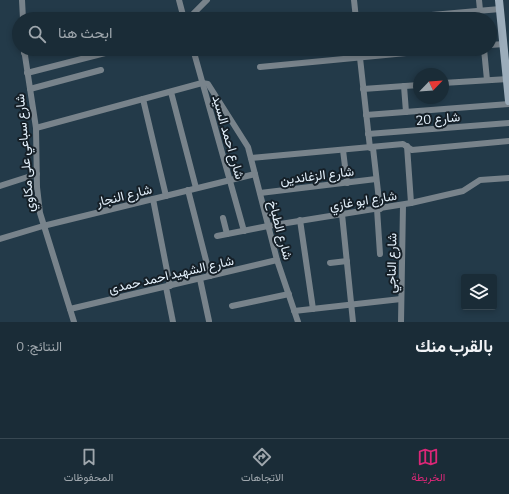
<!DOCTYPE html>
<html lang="ar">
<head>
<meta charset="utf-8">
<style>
  :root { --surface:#1a2c37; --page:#273842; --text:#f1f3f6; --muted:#9fa7ad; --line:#384852; --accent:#db2777 }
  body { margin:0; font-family:Bitter,Vazirmatn,serif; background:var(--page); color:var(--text); direction:rtl }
  .controls { position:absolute; right:12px; bottom:12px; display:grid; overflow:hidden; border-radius:4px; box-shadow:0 2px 6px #0003 }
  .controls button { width:36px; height:36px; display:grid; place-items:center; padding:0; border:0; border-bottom:1px solid var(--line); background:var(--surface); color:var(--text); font:20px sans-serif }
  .compass { position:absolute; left:413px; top:68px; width:36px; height:36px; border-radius:50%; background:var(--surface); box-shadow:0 2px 6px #0003; rotate:65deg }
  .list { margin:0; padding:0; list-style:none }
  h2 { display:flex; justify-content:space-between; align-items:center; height:52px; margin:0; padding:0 16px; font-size:17px }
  h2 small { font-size:13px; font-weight:400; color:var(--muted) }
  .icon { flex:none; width:22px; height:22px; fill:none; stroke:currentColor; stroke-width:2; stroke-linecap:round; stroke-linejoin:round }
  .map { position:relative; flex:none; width:509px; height:322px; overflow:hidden; direction:ltr }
  .search { position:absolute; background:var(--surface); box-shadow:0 2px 6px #0003; left:12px; right:12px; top:12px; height:44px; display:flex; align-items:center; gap:10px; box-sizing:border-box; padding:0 14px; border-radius:22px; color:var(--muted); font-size:15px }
  .sheet { height:116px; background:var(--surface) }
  nav { display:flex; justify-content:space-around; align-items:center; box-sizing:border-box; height:56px; border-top:1px solid var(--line); background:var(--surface); font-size:11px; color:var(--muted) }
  nav a { display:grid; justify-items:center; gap:2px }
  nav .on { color:var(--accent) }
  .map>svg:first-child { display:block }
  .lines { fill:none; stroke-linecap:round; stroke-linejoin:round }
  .street { stroke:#78838b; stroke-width:6 }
  .secondary { stroke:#9cadbb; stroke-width:8 }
  .labels { text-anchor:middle; stroke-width:4; stroke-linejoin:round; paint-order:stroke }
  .street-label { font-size:13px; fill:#e3f0fb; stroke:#151f27 }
</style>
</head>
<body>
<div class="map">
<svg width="509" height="322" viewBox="0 0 509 322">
  <rect width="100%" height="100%" fill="#233a49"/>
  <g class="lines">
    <g class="street">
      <polyline points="22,0 23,19"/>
      <polyline points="179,0 184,19"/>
      <polyline points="354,0 356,19"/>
      <polyline points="479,0 480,10"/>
      <polyline points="183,19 192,15 207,0"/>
      <polyline points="386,19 500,9"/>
      <polyline points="490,45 504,44"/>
      <polyline points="24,49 36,128 37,187 40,213 74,322"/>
      <polyline points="193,49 244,231"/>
      <polyline points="359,49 370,148"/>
      <polyline points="484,49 487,80"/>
      <polyline points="24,53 41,49"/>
      <polyline points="260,67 448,49"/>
      <polyline points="27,73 109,52"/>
      <polyline points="443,83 508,79"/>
      <polyline points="404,86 406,112"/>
      <polyline points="30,89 101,70"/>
      <polyline points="363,89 419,85"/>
      <polyline points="171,92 196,188"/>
      <polyline points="143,99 166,196"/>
      <polyline points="366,115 509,104"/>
      <polyline points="36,128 202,83 208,84 248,147 277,260 298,322"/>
      <polyline points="368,134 509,123"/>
      <polyline points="407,146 411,203"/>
      <polyline points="373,148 380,209"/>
      <polyline points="343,150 347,183"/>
      <polyline points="251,158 403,144 412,150 509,141"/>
      <polyline points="0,186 37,174"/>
      <polyline points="188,190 210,276"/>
      <polyline points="260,193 376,179"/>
      <polyline points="153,199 170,286"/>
      <polyline points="377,209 380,254"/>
      <polyline points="342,214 353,322"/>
      <polyline points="223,218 227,234"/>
      <polyline points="300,220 313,309"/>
      <polyline points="217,236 268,226 411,203 463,191 480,180 509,178"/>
      <polyline points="0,239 43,226 255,174"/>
      <polyline points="330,263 347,261"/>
      <polyline points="200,279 209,321"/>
      <polyline points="166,287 173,322"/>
      <polyline points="232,306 289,294"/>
      <polyline points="70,309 277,260"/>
      <polyline points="294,311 401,299"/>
      <polyline points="401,322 403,205"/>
    </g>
    <polyline class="secondary" points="499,0 509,101"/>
  </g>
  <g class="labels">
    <g class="street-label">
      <text transform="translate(438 118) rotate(-5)" y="5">شارع 20</text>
      <text transform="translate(229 137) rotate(74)" y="5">شارع احمد السيد</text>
      <text transform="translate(24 153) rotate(-95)" y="5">شارع سباعي على مكاوي</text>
      <text transform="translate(317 175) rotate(-7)" y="5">شارع الزغاندين</text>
      <text transform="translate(124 195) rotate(-14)" y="5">شارع النجار</text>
      <text transform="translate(363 200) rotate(-9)" y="5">شارع ابو غازي</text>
      <text transform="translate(281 230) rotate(75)" y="5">شارع الطباخ</text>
      <text transform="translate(391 263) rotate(-89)" y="5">شارع الناجي</text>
      <text transform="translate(171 274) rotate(-13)" y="5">شارع الشهيد احمد حمدى</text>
    </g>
  </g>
</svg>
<div class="controls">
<button><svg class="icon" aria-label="layers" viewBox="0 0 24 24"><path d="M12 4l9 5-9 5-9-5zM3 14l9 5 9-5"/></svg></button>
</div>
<svg class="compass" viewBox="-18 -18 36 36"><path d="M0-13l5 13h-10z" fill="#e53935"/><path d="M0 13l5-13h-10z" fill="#9fa7ad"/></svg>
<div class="search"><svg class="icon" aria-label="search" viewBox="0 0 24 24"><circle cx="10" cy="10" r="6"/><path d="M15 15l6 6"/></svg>ابحث هنا</div>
</div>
<section class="sheet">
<h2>بالقرب منك<small>النتائج: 0</small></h2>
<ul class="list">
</ul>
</section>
<nav>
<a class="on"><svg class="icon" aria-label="map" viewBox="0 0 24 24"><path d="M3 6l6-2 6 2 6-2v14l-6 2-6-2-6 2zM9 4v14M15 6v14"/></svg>الخريطة</a>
<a><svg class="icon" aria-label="directions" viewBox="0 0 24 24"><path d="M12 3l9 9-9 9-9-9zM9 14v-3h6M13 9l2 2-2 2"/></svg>الاتجاهات</a>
<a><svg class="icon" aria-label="saved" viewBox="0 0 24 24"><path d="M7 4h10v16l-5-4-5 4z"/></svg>المحفوظات</a>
</nav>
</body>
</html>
